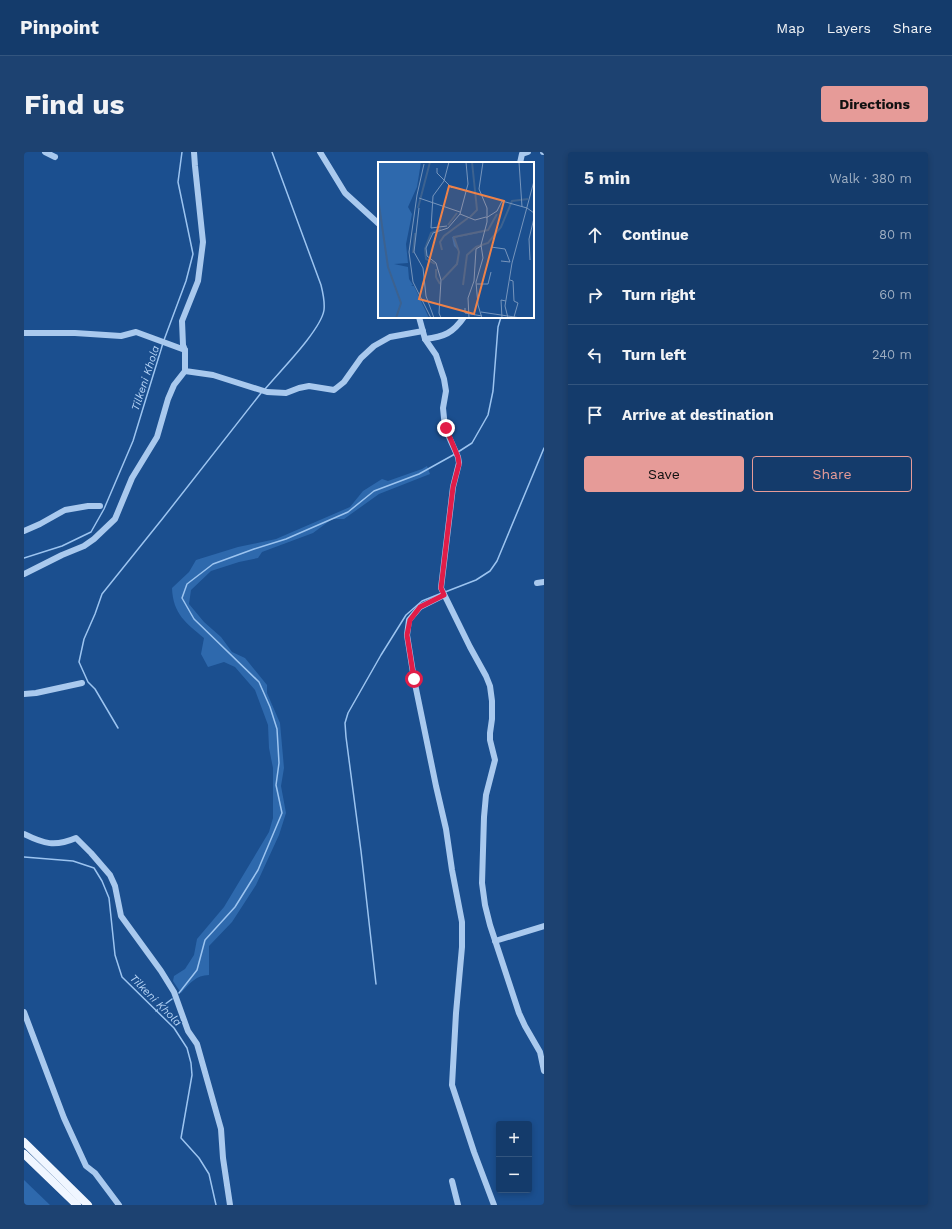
<!DOCTYPE html>
<html lang="en">
<head>
<meta charset="utf-8">
<style>
  :root { --surface:#143b6b; --page:#1d4271; --text:#f1f3f6; --muted:#9dadc1; --line:#33557e; --accent:#e69b98 }
  body { margin:0; font-family:"Work Sans",sans-serif; background:var(--page); color:var(--text) }
  .controls { position:absolute; right:12px; bottom:12px; display:grid; overflow:hidden; border-radius:4px; box-shadow:0 2px 6px #0003 }
  .controls button { width:36px; height:36px; display:grid; place-items:center; padding:0; border:0; border-bottom:1px solid var(--line); background:var(--surface); color:var(--text); font:20px sans-serif }
  .stop { position:absolute; width:12px; height:12px; margin:-9px; border:3px solid #e11d48; border-radius:50%; background:#fff }
  .stop.end { background:#e11d48; border-color:#fff; box-shadow:0 1px 4px #0008 }
  .list { margin:0; padding:0; list-style:none }
  h2 { display:flex; justify-content:space-between; align-items:center; height:52px; margin:0; padding:0 16px; font-size:17px }
  h2 small { font-size:13px; font-weight:400; color:var(--muted) }
  .list li { display:grid; grid-template-columns:26px 1fr auto; gap:12px; align-items:center; box-sizing:border-box; height:60px; padding:0 16px; border-top:1px solid var(--line) }
  .list b { display:block; font-size:15px; white-space:nowrap }
  .list em { font-size:13px; font-style:normal; color:var(--muted) }
  .actions { display:flex; gap:8px; padding:12px 16px }
  .actions a { flex:1; padding:9px 0; border:1px solid var(--accent); border-radius:4px; text-align:center; font-size:14px; color:var(--accent) }
  .actions .main { background:var(--accent); color:#111 }
  .icon { flex:none; width:22px; height:22px; fill:none; stroke:currentColor; stroke-width:2; stroke-linecap:round; stroke-linejoin:round }
  .map { position:relative; flex:none; width:520px; height:1053px; overflow:hidden; border-radius:4px }
  header { display:flex; align-items:center; gap:24px; box-sizing:border-box; height:56px; padding:0 20px; background:var(--surface); border-bottom:1px solid var(--line) }
  header strong { font-size:19px }
  nav { display:flex; gap:22px; margin-inline-start:auto; font-size:14px }
  .intro { display:flex; align-items:center; justify-content:space-between; box-sizing:border-box; height:96px; padding:0 24px }
  h1 { margin:0; font-size:28px }
  .button { padding:10px 18px; border-radius:4px; background:var(--accent); color:#111; font-size:14px; font-weight:700 }
  main { display:flex; gap:24px; padding:0 24px }
  aside { flex:1; background:var(--surface); border-radius:4px; box-shadow:0 2px 6px #0003 }
  .map>svg:first-child { display:block }
  .green { fill:#2e69ad }
  .lines { fill:none; stroke-linecap:round; stroke-linejoin:round }
  .stream { stroke:#9cc4f0; stroke-width:1.5 }
  .minor { stroke:#a9c9ee; stroke-width:6 }
  .major { stroke:#f0f6ff; stroke-width:8 }
  .route { stroke:#e11d48; stroke-width:5 }
  .labels { text-anchor:middle; stroke-width:3; stroke-linejoin:round; paint-order:stroke }
  .water-label { font-size:11px; font-style:italic; fill:#b5d3f5; stroke:#1b4f8f }
  .inset-river { fill:none; stroke:#3c6290; stroke-width:2 }
  .inset-road { fill:none; stroke:#7695bc; stroke-width:1 }
  .view { fill:#ee8249; fill-opacity:0.15; stroke:#ee8249; stroke-width:2 }
  .inset-edge { fill:none; stroke:#fff; stroke-width:2 }
</style>
</head>
<body>
<header>
<strong>Pinpoint</strong>
<nav><a>Map</a><a>Layers</a><a>Share</a></nav>
</header>
<div class="intro"><h1>Find us</h1><a class="button">Directions</a></div>
<main>
<div class="map">
<svg width="520" height="1053" viewBox="0 0 520 1053">
  <rect width="100%" height="100%" fill="#1b4f8f"/>
  <g class="green">
    <path d="M403,314L406,322L355,342L320,367H308L289,381L238,400L234,406L215,410L187,419L167,438L165,452L180,470L197,485L208,500L221,506L243,533V541L256,571L260,616L257,634L262,661L255,683L232,733L208,770L185,794V823C172,823 165,832 157,841L149,829L150,824L161,817L170,803L173,787L200,755L245,680L249,666V616L245,596L244,573L231,538L211,515L200,510L184,515L177,502L180,486C162,471 149,462 148,436L165,420L172,408L214,395L252,387L326,355L339,339L358,327L364,329L398,317Z"/>
    <polygon points="0,1028 26,1053 0,1053"/>
  </g>
  <g class="lines">
    <g class="stream">
      <polyline points="140,188 162,129 169,102 154,30 158,0"/>
      <path d="M241,237C256,219 297,178 300,158C301,149 299,141 297,133L248,0"/>
      <polyline points="434,300 448,291 464,263 469,239 474,175 477,165"/>
      <polyline points="0,406 38,394 67,380 80,357 109,289 139,191"/>
      <polyline points="421,440 452,428 466,419 473,409 520,296"/>
      <polyline points="94,576 71,537 64,530 55,510 60,487 71,462 78,442 139,366 237,241"/>
      <polyline points="0,705 49,709 70,716 78,729 85,746 91,803 98,825 150,876 163,896 167,911 168,923 157,986 175,1006 185,1022 192,1053"/>
      <polyline points="352,832 337,699 322,585 321,571 324,561 357,503 382,463 398,449 418,441"/>
      <polyline points="155,841 173,818 181,788 211,755 234,718 258,661 252,633 255,611 253,577 246,555 235,530 170,467 158,446 163,432 189,412 230,397 262,387 324,360 350,339 395,322 431,302"/>
      <polyline points="132,859 148,847"/>
    </g>
    <g class="minor">
      <polyline points="21,0 31,5"/>
      <polyline points="170,0 171,14 179,90 174,129 158,169 159,193 161,198 161,219 189,223 243,240 262,241 275,236 285,234 310,238 320,230 337,206 350,194 366,185 399,179"/>
      <polyline points="296,0 321,41 355,72"/>
      <polyline points="519,0 520,0"/>
      <polyline points="496,11 498,2 504,0"/>
      <polyline points="395,165 401,187 412,203 420,227 422,239 419,256 421,276 434,305 435,311 429,335 417,436 446,495 462,524 466,534 468,549 468,567 466,581 466,588 471,608 462,643 460,665 458,731 461,753 466,773 495,861 501,874 516,900 520,919"/>
      <polyline points="0,181 51,181 97,184 112,180 161,198"/>
      <path d="M401,187C420,185 429,181 440,165"/>
      <polyline points="0,379 16,372 41,358 64,354 76,354"/>
      <polyline points="0,422 38,403 60,394 70,387 91,367 108,326 133,285 144,247 150,233 161,219"/>
      <polyline points="513,431 520,430"/>
      <polyline points="420,443 396,455 385,468 383,483 390,527 412,634 422,677 428,718 438,770 438,795 432,861 428,933 450,1000 470,1053"/>
      <polyline points="0,542 12,541 58,531"/>
      <path d="M0,682C20,692 31,695 52,686L67,701L86,723L91,734L97,764L137,819L150,840L164,879L173,892L197,977L199,1006L206,1053"/>
      <polyline points="471,789 520,774"/>
      <polyline points="0,860 40,966 62,1014 71,1021 95,1053"/>
      <polyline points="428,1029 434,1053"/>
    </g>
    <g class="major">
      <polyline points="0,990 64,1053"/>
      <polyline points="0,1002 53,1053"/>
    </g>
  </g>
  <g class="lines">
    <polyline class="route" points="390,527 383,483 386,468 396,455 420,443 417,436 429,335 435,312 434,305 422,276"/>
  </g>
  <g class="labels">
    <g class="water-label">
      <text transform="translate(121 226) rotate(-72)" y="4">Tilkeni Khola</text>
      <text transform="translate(132 848) rotate(45)" y="4">Tilkeni Khola</text>
    </g>
  </g>
  <g transform="translate(354 10)">
    <rect width="156" height="156" fill="#1b4f8f"/>
    <path d="M0,0H43L39,25L30,45L34,52L28,82L30,101L16,102L30,105L31,117L35,123L33,124H36L51,156H0ZM105,69V70L76,76L81,88L80,102L63,119L77,104L80,97V88L76,84L74,75Z" fill="#2e69ad"/>
    <path class="inset-river" d="M0,36L10,105L23,141L18,156M40,46L52,0M92,55L99,48L94,0M70,63L79,51M64,88L62,80L66,74L90,56M35,91L37,71M57,102L48,97L47,87L53,71L63,67M58,107V115L62,122M64,118L79,102L81,90L76,75L110,68L119,52M85,123L89,93L98,85L110,81L123,65L134,39L150,37M156,134V148"/>
    <path class="inset-road" d="M88,0L90,22L82,52L97,58L108,55M141,0L144,45M46,2L39,33L31,90L35,120L53,156M59,6V11L74,26M66,19L55,34L53,66L69,64M66,19L71,0M41,36L82,50M41,46L36,90L45,106L48,134L56,156M108,56L119,49L124,39L149,46L156,51M113,85L127,87L132,100L123,99M152,98L151,77L156,56M132,118L135,119L136,139L140,141L136,155M99,122H110L113,110M87,146V151L104,154M103,150L143,156M63,156L61,151L63,118L58,101L49,94L48,86L55,71L70,66L82,52M91,156L90,136L96,119L98,87L103,84M104,156L100,143L98,120L105,96L103,83L109,60V46L101,27L105,0M124,156L123,138L128,139M130,156L127,144L134,101L156,19"/>
    <path class="view" d="M71,24L126,39L96,152L41,137Z"/>
    <rect width="156" height="156" class="inset-edge"/>
  </g>
</svg>
<div class="controls">
<button>+</button>
<button>−</button>
</div>
<div class="stop" style="left:390px;top:527px"></div>
<div class="stop end" style="left:422px;top:276px"></div>
</div>
<aside>
<h2>5 min<small>Walk · 380 m</small></h2>
<ul class="list">
<li><svg class="icon" aria-label="ahead" viewBox="0 0 24 24"><path d="M12 20V5M6 11l6-6 6 6"/></svg><div><b>Continue</b></div><em>80 m</em></li>
<li><svg class="icon" aria-label="right" viewBox="0 0 24 24"><path d="M7 20v-9h11M14 6l5 5-5 5"/></svg><div><b>Turn right</b></div><em>60 m</em></li>
<li><svg class="icon" aria-label="left" viewBox="0 0 24 24"><path d="M17 20v-9H6M10 6l-5 5 5 5"/></svg><div><b>Turn left</b></div><em>240 m</em></li>
<li><svg class="icon" aria-label="arrive" viewBox="0 0 24 24"><path d="M6 21V4h12l-3 4 3 4H6"/></svg><div><b>Arrive at destination</b></div></li>
</ul>
<div class="actions"><a class="main">Save</a><a>Share</a></div>
</aside>
</main>
</body>
</html>
